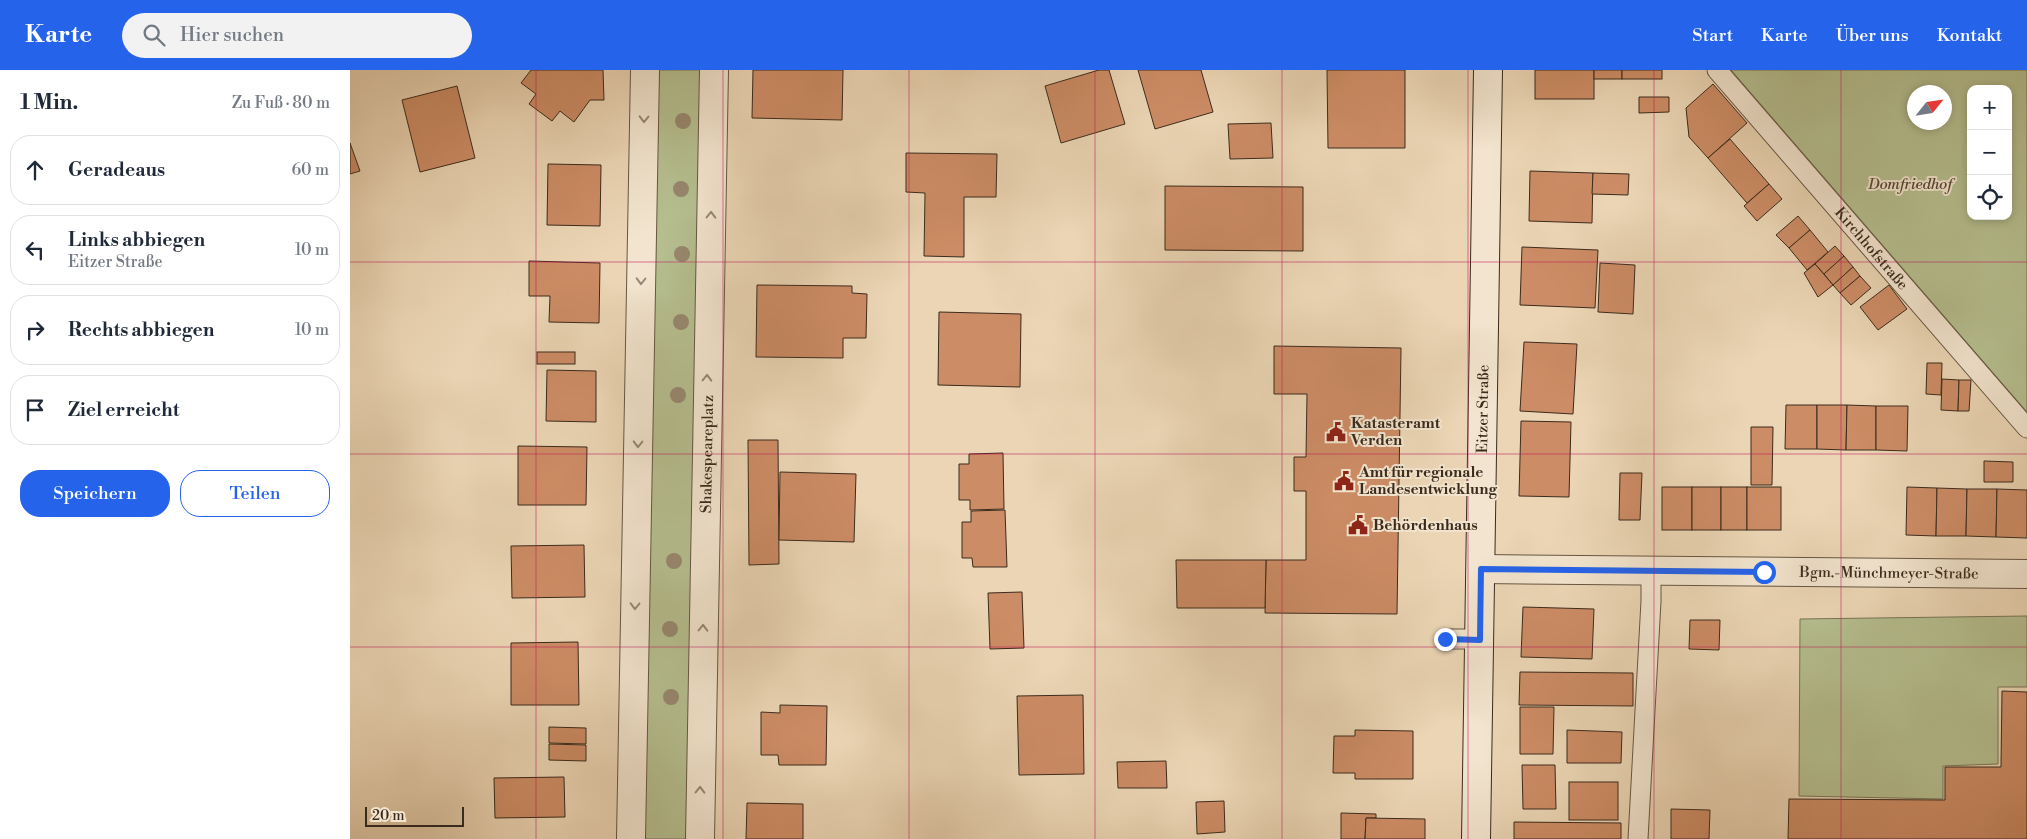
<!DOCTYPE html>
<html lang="de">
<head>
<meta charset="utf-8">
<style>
  :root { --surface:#fff; --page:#f2f2f3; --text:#1f2937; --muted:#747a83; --line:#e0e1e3; --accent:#2563eb }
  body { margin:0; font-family:"Libre Bodoni",serif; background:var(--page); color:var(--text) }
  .controls { position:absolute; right:15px; top:15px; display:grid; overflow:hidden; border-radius:10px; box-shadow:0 2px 8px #0003 }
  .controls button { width:45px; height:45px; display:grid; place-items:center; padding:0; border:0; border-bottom:1px solid var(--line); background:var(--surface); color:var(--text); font:25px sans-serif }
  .compass { position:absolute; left:1557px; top:15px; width:45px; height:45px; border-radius:50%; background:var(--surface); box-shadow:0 2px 8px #0003; rotate:60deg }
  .scale { position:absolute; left:15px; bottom:12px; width:99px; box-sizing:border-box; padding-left:5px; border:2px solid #3b2b1d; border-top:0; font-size:14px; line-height:18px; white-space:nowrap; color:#3b2b1d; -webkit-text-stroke:4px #f2e4ce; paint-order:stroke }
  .stop { position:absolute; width:15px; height:15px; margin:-11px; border:4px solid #2563eb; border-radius:50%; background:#fff }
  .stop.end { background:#2563eb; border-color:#fff; box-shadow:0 1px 5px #0008 }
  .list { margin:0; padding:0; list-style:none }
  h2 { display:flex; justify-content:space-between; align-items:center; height:65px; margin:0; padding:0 20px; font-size:21px }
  h2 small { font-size:16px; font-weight:400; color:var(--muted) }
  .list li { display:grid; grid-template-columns:32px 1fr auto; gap:15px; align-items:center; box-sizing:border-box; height:70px; margin:0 10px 10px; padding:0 10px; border:1px solid var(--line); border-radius:20px }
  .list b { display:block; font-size:19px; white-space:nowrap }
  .list p { margin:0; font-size:16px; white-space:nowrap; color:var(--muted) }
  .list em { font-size:16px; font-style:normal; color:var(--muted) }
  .actions { display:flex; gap:10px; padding:15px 20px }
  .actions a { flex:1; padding:11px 0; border:1px solid var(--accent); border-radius:20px; text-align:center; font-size:18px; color:var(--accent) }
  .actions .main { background:var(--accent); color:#fff }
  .icon { flex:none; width:28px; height:28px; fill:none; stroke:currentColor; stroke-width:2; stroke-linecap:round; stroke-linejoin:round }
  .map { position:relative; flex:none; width:1677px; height:769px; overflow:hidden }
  header { display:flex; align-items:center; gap:30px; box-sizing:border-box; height:70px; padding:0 25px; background:var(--accent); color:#fff }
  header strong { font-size:24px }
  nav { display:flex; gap:28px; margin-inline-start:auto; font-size:18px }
  .search { width:350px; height:45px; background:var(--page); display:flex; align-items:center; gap:12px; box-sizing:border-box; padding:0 18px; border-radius:28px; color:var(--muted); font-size:19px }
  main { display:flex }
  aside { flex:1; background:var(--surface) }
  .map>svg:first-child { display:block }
  .green { fill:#b5be8f; stroke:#787456; fill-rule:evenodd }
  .building { fill:#cc8c65; stroke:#3b2b1d }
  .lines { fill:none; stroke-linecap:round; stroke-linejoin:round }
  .lane-casing { stroke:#675643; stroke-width:21 }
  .street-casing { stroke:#675643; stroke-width:30 }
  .secondary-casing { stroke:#3b2b1d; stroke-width:30 }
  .lane { stroke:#f2e4ce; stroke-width:19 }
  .street { stroke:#f2e4ce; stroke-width:28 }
  .secondary { stroke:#f2e4ce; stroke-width:28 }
  .tree { fill:#97876e }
  .oneway { stroke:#968876 }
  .route { stroke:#2563eb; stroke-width:6 }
  .grid { fill:none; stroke:#c2185b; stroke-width:1; stroke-opacity:0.55 }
  .labels { text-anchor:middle; stroke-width:4; stroke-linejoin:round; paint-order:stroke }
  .park-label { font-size:15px; font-style:italic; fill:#534834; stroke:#f2e4ce }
  .street-label { font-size:15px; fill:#3b2b1d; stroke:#f2e4ce }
  .poi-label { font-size:15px; font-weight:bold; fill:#3b2b1d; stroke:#f2e4ce; text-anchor:start }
</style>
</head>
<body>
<header>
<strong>Karte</strong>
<div class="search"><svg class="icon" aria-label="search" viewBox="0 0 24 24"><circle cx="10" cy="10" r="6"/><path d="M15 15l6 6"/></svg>Hier suchen</div>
<nav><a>Start</a><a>Karte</a><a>Über uns</a><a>Kontakt</a></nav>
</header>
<main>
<aside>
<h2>1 Min.<small>Zu Fuß · 80 m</small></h2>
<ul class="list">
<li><svg class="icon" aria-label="ahead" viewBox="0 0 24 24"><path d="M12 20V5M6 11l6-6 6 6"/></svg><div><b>Geradeaus</b></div><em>60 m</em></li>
<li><svg class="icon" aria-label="left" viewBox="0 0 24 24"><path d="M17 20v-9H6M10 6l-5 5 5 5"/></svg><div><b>Links abbiegen</b><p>Eitzer Straße</p></div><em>10 m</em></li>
<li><svg class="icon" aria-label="right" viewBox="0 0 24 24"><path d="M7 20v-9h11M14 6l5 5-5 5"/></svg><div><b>Rechts abbiegen</b></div><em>10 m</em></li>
<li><svg class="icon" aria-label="arrive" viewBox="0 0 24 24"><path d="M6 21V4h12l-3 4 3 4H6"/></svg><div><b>Ziel erreicht</b></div></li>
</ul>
<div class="actions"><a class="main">Speichern</a><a>Teilen</a></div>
</aside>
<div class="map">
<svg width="1677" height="769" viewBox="0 0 1677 769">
  <rect width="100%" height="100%" fill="#ebd5b4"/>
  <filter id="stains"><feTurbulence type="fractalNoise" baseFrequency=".004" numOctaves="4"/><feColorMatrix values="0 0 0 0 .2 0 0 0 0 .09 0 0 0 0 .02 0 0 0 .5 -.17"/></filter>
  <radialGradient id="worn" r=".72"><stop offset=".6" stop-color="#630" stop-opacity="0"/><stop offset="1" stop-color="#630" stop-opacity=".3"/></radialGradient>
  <g class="green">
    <polygon points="309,0 353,0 340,769 293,769"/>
    <path d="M1381,0H1677V342ZM1621,19H1658V146H1621ZM1564,22H1594V52H1564Z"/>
    <polygon points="1677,546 1677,617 1648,617 1648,694 1593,696 1593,729 1449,726 1450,549"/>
  </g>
  <g class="building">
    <polygon points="181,0 253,0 254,30 240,30 224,52 210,41 202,51 179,34 186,24 171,13"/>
    <polygon points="403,0 493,0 492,50 402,48"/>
    <polygon points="749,0 759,0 775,54 711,73 695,16"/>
    <polygon points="788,0 851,0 863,42 805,59"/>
    <polygon points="977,0 1055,0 1055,78 978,78"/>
    <rect x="1185" y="0" width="59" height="29"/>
    <rect x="1244" y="0" width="28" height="9"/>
    <rect x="1272" y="0" width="40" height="9"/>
    <polygon points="1363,14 1397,53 1358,88 1339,67 1336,38"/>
    <polygon points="107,16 125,88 70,102 52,30"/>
    <polygon points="1289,27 1319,27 1319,42 1289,43"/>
    <polygon points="921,53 923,88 880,89 878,54"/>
    <polygon points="1380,69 1419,114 1397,133 1358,88"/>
    <polygon points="0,73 10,101 0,104"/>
    <polygon points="556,83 647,84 646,127 614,127 614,187 574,186 575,123 556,122"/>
    <polygon points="198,94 251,95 250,156 197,155"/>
    <polygon points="1180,101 1243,103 1242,153 1179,151"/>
    <polygon points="1243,103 1279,104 1278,125 1242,124"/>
    <polygon points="1419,114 1432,129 1407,151 1394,136"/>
    <polygon points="815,116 953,117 953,181 815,180"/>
    <polygon points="1448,146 1460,160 1439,178 1426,165"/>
    <polygon points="1460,160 1478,182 1457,200 1439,178"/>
    <polygon points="1485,176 1494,186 1474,204 1465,194"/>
    <polygon points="1172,177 1248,180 1245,238 1170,235"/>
    <polygon points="1494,186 1503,197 1483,215 1474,204"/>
    <polygon points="179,191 250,193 249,253 199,252 200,226 179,226"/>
    <polygon points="1250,193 1285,195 1283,244 1248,242"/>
    <polygon points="1465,194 1483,215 1468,227 1454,203"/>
    <polygon points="1503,197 1510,206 1490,223 1483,215"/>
    <polygon points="1510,206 1521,218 1501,235 1490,223"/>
    <polygon points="407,215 502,216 502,223 517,224 516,268 493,268 493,288 406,287"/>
    <polygon points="1539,215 1557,239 1528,260 1510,237"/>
    <polygon points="589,242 671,244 670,317 588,315"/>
    <polygon points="1174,272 1227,274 1223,344 1170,341"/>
    <polygon points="924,276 1051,278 1047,544 915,543 916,490 956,490 956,421 944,421 944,387 956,387 957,324 924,324"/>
    <rect x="187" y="282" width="38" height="12"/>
    <polygon points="1577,293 1592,293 1591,325 1576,324"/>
    <polygon points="197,300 246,301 246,352 196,351"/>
    <polygon points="1592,309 1609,310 1608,341 1591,340"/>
    <polygon points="1609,310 1621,310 1619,341 1608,341"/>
    <polygon points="1436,335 1467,335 1467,379 1435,379"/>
    <polygon points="1467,335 1497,335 1496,380 1467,379"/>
    <polygon points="1497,335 1526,336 1526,380 1496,380"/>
    <polygon points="1526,336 1558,336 1557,381 1526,380"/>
    <polygon points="1171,351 1221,352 1219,427 1169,426"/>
    <polygon points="1401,357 1423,357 1422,415 1401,415"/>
    <polygon points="398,370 428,370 429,494 399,495"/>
    <polygon points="168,376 237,377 236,435 168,435"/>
    <polygon points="653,383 654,439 620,440 620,430 609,430 609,394 619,394 619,384"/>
    <polygon points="1634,391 1663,392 1663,412 1634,412"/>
    <polygon points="430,402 506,404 504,472 429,470"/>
    <polygon points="1270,403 1292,403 1290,450 1269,450"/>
    <rect x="1312" y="417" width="30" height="43"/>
    <rect x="1342" y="417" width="29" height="43"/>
    <rect x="1371" y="417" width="26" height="43"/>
    <rect x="1397" y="417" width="34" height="43"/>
    <polygon points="1557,417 1587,418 1586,466 1556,465"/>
    <polygon points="1587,418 1617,419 1616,466 1586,466"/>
    <polygon points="1617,419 1647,419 1646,467 1616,466"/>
    <polygon points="1647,419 1677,420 1677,468 1646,467"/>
    <polygon points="655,440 657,497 623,497 622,488 612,488 612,452 621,452 621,441"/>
    <polygon points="234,475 235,527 162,528 161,476"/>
    <polygon points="826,490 916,490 915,538 827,538"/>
    <polygon points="672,522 674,578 640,579 638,523"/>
    <polygon points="1173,537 1244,539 1242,589 1171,587"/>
    <polygon points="1340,550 1370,550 1369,580 1339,579"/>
    <polygon points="228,572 229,635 161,635 161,573"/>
    <polygon points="1170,602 1283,603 1283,636 1169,635"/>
    <polygon points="1652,621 1677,622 1677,769 1438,769 1439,729 1595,730 1595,697 1651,697"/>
    <polygon points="733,625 734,704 669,705 667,626"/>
    <polygon points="430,635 477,636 476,695 429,695 428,685 411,685 411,642 430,643"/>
    <polygon points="1170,637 1204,637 1203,684 1170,684"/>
    <polygon points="199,657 236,658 236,674 199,673"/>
    <polygon points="1005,660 1063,661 1063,709 1005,709 1005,703 983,703 984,666 1005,666"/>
    <polygon points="1217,660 1272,662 1271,693 1217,693"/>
    <polygon points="199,674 236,675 236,691 199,690"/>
    <polygon points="816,691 817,718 768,718 767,692"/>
    <polygon points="1172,695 1205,695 1206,739 1173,739"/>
    <polygon points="214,707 215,747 145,748 144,708"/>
    <rect x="1219" y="712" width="49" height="38"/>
    <polygon points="874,731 875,762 847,764 846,732"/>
    <polygon points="397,733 453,734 453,769 396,769"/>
    <polygon points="1321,739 1360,740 1359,769 1321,769"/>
    <polygon points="991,743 1026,744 1026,748 1016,748 1015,769 991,769"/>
    <polygon points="1016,748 1075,749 1075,769 1015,769"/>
    <polygon points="1164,752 1271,753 1271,769 1164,769"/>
  </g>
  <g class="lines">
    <defs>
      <g id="lane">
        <path id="s1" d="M1367,0L1677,358"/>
        <polyline points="1095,569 1130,569"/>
        <polyline points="1288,769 1301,531 1301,501"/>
      </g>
      <g id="street">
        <path id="s2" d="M1131,499L1677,504"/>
        <polyline points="281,769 295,0"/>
        <path id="s3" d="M350,769L364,0"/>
      </g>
      <g id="secondary">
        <path id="s4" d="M1126,769L1138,0"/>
      </g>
    </defs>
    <use href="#lane" class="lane-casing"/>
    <use href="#street" class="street-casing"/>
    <use href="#secondary" class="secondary-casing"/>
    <use href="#lane" class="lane"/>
    <use href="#street" class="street"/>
    <use href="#secondary" class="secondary"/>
  </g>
  <g class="tree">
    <circle cx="333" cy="51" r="8"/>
    <circle cx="331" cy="119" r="8"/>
    <circle cx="332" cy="184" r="8"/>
    <circle cx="331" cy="252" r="8"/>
    <circle cx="328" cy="325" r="8"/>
    <circle cx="324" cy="491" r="8"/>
    <circle cx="320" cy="559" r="8"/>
    <circle cx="321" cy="627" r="8"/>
  </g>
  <defs><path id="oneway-chevron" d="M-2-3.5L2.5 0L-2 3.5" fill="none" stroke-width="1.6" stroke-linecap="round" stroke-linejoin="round" transform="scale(1.25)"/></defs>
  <g class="oneway">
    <use href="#oneway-chevron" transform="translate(294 49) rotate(91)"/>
    <use href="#oneway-chevron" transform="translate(361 145) rotate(-89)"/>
    <use href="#oneway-chevron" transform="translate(291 211) rotate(91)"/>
    <use href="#oneway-chevron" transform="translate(357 308) rotate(-89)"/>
    <use href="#oneway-chevron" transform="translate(288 374) rotate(91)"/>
    <use href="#oneway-chevron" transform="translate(285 536) rotate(91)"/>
    <use href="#oneway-chevron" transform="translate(353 558) rotate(-89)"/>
    <use href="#oneway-chevron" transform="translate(350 720) rotate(-89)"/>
  </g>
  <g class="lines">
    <polyline class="route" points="1095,569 1130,570 1131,499 1414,502"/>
  </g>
  <path class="grid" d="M186,0V769M373,0V769M559,0V769M745,0V769M932,0V769M1118,0V769M1304,0V769M1491,0V769M0,192H1677M0,384H1677M0,577H1677"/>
  <defs>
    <symbol id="civic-bare" viewBox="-9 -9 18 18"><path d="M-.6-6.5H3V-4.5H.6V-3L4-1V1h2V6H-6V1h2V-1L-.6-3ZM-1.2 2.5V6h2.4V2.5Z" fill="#8f2418" stroke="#f2e4ce" stroke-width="2.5" paint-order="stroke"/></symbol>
  </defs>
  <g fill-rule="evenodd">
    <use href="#civic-bare" x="972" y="348" width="28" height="28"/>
    <use href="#civic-bare" x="980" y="397" width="28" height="28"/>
    <use href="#civic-bare" x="994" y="441" width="28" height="28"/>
  </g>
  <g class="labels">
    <g class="park-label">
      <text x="1560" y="119">Domfriedhof</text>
    </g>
    <g class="street-label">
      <text dy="5" stroke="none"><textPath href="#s1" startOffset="236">Kirchhofstraße</textPath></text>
      <text dy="5" stroke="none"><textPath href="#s4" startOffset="430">Eitzer Straße</textPath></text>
      <text dy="5" stroke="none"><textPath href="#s3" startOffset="385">Shakespeareplatz</textPath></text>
      <text dy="5" stroke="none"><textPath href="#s2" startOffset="408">Bgm.-Münchmeyer-Straße</textPath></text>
    </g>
    <g class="poi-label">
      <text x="1001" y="358">Katasteramt<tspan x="1001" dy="17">Verden</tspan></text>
      <text x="1009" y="407">Amt für regionale<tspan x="1009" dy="17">Landesentwicklung</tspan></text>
      <text x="1023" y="460">Behördenhaus</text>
    </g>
  </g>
  <rect width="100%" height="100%" filter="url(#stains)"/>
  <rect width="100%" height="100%" fill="url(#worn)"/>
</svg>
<div class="controls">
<button>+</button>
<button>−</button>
<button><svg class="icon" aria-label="locate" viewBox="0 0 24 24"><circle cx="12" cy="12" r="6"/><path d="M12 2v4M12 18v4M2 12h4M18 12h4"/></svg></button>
</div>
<svg class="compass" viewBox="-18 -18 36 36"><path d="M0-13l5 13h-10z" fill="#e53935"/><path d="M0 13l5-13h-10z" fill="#747a83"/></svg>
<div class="scale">20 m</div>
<div class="stop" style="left:1414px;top:502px"></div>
<div class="stop end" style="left:1095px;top:569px"></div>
</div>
</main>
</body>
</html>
